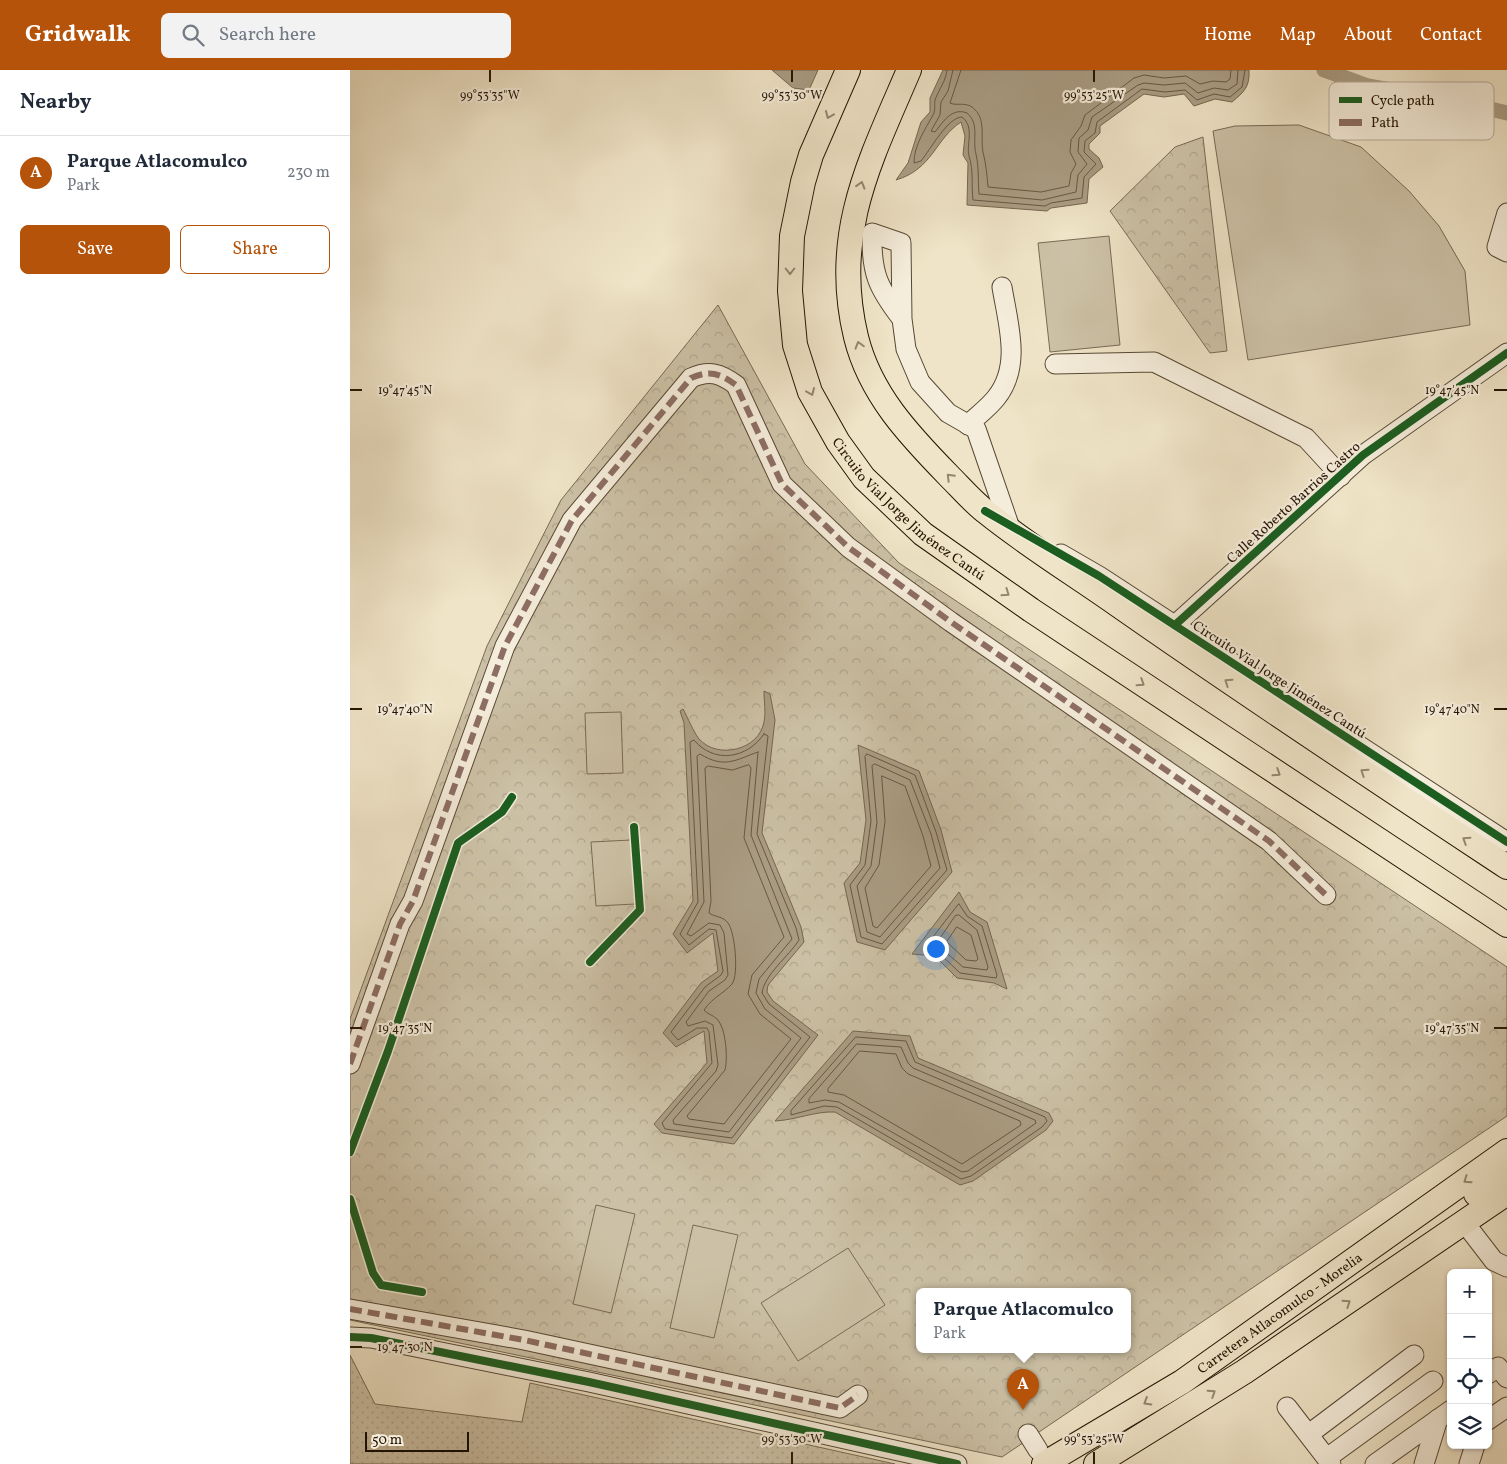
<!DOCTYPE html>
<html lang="en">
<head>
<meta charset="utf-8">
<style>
  :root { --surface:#fff; --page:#f2f2f3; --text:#1f2937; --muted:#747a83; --line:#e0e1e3; --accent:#b45309 }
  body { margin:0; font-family:Vollkorn,serif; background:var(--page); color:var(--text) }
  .controls { position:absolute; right:15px; bottom:15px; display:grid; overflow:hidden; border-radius:8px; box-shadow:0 1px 4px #0004 }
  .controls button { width:45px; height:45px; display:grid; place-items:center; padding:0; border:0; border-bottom:1px solid var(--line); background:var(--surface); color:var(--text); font:25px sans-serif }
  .scale { position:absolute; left:15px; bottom:12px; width:104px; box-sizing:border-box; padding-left:5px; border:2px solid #241403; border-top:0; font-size:14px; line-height:18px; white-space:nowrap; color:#241403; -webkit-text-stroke:4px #f5eddb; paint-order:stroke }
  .you { position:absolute; left:585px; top:878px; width:18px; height:18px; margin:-12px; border:4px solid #fff; border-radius:50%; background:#1a73e8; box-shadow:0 0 0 8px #1a73e833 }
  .badge { display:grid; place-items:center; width:32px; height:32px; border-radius:50%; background:var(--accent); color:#fff; font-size:16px; font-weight:700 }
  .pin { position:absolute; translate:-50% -41px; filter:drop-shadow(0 1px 2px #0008) }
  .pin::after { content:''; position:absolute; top:26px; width:18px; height:15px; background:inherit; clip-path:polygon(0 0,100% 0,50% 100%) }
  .popup { position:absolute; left:566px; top:1218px; width:215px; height:65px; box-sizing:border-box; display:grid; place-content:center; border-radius:8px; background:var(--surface); filter:drop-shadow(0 1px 4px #0005); font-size:16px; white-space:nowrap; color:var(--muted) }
  .popup b { font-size:19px; color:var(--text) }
  .popup::after { content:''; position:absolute; left:50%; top:100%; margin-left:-10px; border:10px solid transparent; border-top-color:var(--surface) }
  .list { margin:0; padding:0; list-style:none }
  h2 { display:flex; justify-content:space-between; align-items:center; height:65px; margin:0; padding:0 20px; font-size:21px }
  h2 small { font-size:16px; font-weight:400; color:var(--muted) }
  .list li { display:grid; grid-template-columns:32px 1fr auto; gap:15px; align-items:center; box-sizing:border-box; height:75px; padding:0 20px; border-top:1px solid var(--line) }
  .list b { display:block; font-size:19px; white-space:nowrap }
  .list p { margin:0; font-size:16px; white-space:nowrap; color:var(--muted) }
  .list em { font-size:16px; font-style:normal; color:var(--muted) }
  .actions { display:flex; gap:10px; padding:15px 20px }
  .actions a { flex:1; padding:11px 0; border:1px solid var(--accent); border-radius:8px; text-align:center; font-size:18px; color:var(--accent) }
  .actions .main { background:var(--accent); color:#fff }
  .icon { flex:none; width:28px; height:28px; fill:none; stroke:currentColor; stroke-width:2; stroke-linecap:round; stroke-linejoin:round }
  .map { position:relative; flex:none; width:1157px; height:1394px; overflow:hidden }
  header { display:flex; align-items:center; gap:30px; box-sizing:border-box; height:70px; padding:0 25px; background:var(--accent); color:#fff }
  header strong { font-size:24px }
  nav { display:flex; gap:28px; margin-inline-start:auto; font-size:18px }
  .search { width:350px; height:45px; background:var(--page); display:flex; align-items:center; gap:12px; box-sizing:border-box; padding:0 18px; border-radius:8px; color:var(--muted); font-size:19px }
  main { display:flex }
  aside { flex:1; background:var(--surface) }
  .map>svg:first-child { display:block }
  .grass { fill:url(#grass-dots); stroke:#786a54 }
  .park { fill:url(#park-crowns); stroke:#786a54; fill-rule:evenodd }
  .pitch { fill:#ccc1a6; stroke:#786a54 }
  .water { fill:#aa9d84; stroke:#746650 }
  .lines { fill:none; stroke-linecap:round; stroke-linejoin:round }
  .shore { stroke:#675844; stroke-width:1 }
  .canal { stroke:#aa9d84; stroke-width:15 }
  .minor-casing { stroke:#574834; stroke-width:21 }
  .major-casing { stroke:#241403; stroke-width:26 }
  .minor { stroke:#f5eddb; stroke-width:19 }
  .major { stroke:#efe4c7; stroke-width:24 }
  .quiet { stroke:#8d6e63; stroke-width:6; stroke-dasharray:12 6; stroke-linecap:butt }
  .cycleway-casing { stroke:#f5eddb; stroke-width:11 }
  .cycleway { stroke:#1b5e20; stroke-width:8 }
  .oneway { stroke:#94866f }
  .ticks { fill:none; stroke:#241403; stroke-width:2 }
  .labels { text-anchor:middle; stroke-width:4.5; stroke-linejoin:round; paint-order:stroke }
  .street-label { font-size:14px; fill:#241403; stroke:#f5eddb }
  .key { fill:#f5eddb; stroke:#b6ac9a; stroke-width:1 }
  .key-label { font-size:14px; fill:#241403 }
  .ticks-label { font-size:12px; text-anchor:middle; fill:#241403; stroke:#f5eddb; stroke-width:4.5; stroke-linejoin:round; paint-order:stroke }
</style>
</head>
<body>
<header>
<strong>Gridwalk</strong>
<div class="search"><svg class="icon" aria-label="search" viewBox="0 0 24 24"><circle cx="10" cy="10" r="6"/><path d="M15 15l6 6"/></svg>Search here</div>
<nav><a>Home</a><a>Map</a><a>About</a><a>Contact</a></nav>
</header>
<main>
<aside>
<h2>Nearby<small></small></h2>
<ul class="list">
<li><span class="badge">A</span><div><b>Parque Atlacomulco</b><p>Park</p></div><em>230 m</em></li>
</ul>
<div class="actions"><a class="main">Save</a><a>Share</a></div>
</aside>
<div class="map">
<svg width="1157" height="1394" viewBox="0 0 1157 1394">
  <defs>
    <pattern id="grass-dots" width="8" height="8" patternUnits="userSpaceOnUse" patternTransform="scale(1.25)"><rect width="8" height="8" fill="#ccc1a6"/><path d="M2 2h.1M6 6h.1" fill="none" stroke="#afa58d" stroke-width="1.8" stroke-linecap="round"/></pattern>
    <pattern id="park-crowns" width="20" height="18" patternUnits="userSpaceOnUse" patternTransform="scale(1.25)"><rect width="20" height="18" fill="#ccc1a6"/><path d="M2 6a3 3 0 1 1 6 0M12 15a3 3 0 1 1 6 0" fill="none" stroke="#afa58d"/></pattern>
  </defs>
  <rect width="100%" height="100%" fill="#efe4c7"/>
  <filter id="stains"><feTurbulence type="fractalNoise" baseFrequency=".004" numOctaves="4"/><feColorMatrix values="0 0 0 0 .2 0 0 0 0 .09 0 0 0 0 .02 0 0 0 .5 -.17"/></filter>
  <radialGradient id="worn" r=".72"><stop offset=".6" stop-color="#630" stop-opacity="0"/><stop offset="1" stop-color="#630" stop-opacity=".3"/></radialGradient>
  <polygon class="grass" points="0,1285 25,1334 172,1352 180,1313 545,1394 0,1394"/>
  <g class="park">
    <polygon points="853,67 877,281 860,283 760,141 825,77"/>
    <path d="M368,235L455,394L549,493L1157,897V1046L652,1387L0,1250V949L137,576L211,430ZM569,1221H777V1279H569Z"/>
  </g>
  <g class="pitch">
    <polygon points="949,55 1011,77 1059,121 1089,156 1115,201 1120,255 898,290 863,61 885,56"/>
    <polygon points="759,166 770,275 700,282 688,173"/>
    <polygon points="271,642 273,703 237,704 235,643"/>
    <polygon points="281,770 285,834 246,836 241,772"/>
    <polygon points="246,1135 285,1144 261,1243 223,1234"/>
    <polygon points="343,1155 388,1165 364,1268 320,1258"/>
    <polygon points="498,1178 535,1235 448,1291 411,1233"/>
  </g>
  <g class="water">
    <polygon points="422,0 468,0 459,20 443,18"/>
    <path d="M593,0H899C900,17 894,22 882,32L865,29L844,36L834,24L814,27L794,24L750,56V63L739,74V79L749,88L753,97L739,109L737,133L701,138L697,141L617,135L618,93L613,85L615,66L611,52C585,69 583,99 546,110L558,93L571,52L580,42V28Z"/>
    <path d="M414,621L420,624L425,650L412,763L451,857L454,872L418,915L417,922L423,931L468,965L384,1074L312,1063L304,1054L357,993L354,961L326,977L313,963L351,913L368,901L363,863L337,883L323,864L343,831L334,653L330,641L333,639C338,648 343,661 349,669C368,690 409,680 414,652C416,643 414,631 414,621Z"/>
    <polygon points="508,675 569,701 591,760 602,802 535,880 507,872 494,813 510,793 516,750"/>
    <polygon points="609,822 620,842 637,852 657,919 644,913 607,908 585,886 562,884"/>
    <path d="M503,961L560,966L568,988L699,1043L703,1051L696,1060L623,1111L610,1115L485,1042C465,1041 446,1050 425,1051Z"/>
  </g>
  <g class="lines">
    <g class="shore">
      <path d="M597,0C596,11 589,19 585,30C584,35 586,40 583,45C575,60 564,75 564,93L571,91C580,80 598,47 612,47C625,57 616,74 619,86C624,102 621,114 623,130L695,136L701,133L732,128L734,107L746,94L734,82L735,71L745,63L747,52L792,19L815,22L835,20L847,30L864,24L880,27L892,17L895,0"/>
      <path d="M603,0L598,21L591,32L590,45L581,61L585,62C593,52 602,37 617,43C630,54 622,70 626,84C629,98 628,110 629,124L692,130L726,122L728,105L737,94L728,82L729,68L738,60L742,47L788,15L794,13L814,15L835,13L848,23L864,18L878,20L887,14L888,0"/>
      <path d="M611,0L600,33C606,36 615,32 622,37C637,48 630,67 633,82C636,94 637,105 638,117L691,122L719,116L721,103L726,94L720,82L721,70L731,56L735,45L784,8L794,5L814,8L836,6L850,14L863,11L876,12L880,9L881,0"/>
      <path d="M414,664L418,666L407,764L446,858L449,870C439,886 414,905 412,923L419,934L460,967L382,1068L315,1059L312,1053L362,993L359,962L357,958H347L328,970L321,962L355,917L371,905L373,901L366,860L359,859L339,875L330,864L348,832L340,672L344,670C364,694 397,689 414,664Z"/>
      <path d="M408,682L401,765L442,869L409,909L406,923L415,939L451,968L379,1062L324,1054L323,1050L366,1001L368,995L363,955L355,951L338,956L336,952L359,921L375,910L378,905L374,863L370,855L359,853L341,866L337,864L354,832L347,686L350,684C375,699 385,690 408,682Z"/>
      <polygon points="517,684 565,705 586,762 597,800 532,874 511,867 500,815 515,795 521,751 515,687"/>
      <polygon points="525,694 560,710 581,764 590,798 530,867 517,862 507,816 521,796 527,752 522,696"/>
      <path d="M399,695L401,698L394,768L434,867L402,905L398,924L410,944L441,969L374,1054L339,1049L337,1046L375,1000C378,988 376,958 367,949C363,945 357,944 354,940C363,927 373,924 382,914C389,905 385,862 378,853C373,846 364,847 359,843L361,831L355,698L358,696L382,700Z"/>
      <polygon points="532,706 555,716 573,766 581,796 527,858 523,856 515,818 529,795 535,752"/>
      <polygon points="609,834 617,846 632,856 647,905 646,908 610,903 588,882 574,879"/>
      <polygon points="609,845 627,860 638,897 637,900 613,897 586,874 605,846"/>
      <polygon points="607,857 621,865 628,889 626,891 616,890 597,872"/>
      <polygon points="506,967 556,971 565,992 695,1047 697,1051 692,1057 621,1106 611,1109 487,1037 474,1036 441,1045 441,1041"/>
      <polygon points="507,974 551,977 558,993 563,998 685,1050 686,1053 618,1101 612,1102 489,1032 475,1030 459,1033 459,1029"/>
      <polygon points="510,981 546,984 552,998 558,1004 670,1051 671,1055 612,1094 494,1025 478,1022 478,1019"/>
    </g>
    <polyline class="canal" points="974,0 1018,16 1120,34 1157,43"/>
    <defs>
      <g id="minor">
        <polyline points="1157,143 1147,177 1157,182"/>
        <path d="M552,249C528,218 521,203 522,163L551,173L552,249L556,279L570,312L598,343L626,359L659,455"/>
        <polyline points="705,294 804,292 956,368 991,406"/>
        <path d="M618,355C627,346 638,338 646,328C672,296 658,254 652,217"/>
        <polyline points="711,484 749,506 1157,772"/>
        <polyline points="825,555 1013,385 1157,283"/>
        <path d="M0,994L50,854L63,831L155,576L222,450L341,308C359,300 370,303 386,315L432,414L498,477L601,552L919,771L976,825"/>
        <polyline points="1114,1152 1144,1191 1157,1197"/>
        <polyline points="0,1239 174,1270 490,1338 508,1325"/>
        <polyline points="0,1267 21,1268 239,1312 607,1394"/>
        <polyline points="1138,1304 1148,1297 1157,1308"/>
        <polyline points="937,1337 981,1394"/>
        <polyline points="1138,1350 1157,1337"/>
        <polyline points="678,1364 688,1380"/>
        <polyline points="959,1364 1064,1285"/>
        <polyline points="977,1388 1083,1311"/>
        <polyline points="1025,1394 1101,1340"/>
        <polyline points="1074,1394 1088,1349"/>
        <polyline points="1119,1394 1125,1375"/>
      </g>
      <g id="major">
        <path id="s1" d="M498,0L461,85L453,112L442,166L440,221L445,275L460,322L488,372L514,408L573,464L681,540L1157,855"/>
        <path d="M559,0C520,91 481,164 506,267C520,324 559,365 599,406C611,418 623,432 636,442C678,476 726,505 771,537C898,626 1027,711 1157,797"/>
        <polyline points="1126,1124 1157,1103"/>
        <path id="s2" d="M694,1394L832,1312L1157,1081"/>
        <polyline points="746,1394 894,1302 1157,1123"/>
      </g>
    </defs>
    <use href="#minor" class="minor-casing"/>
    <use href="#major" class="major-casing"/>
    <use href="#minor" class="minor"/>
    <use href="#major" class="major"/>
    <g class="quiet">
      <path d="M0,994L50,854L63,831L155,576L222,450L341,308C359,300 370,303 386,315L432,414L498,477L601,552L919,771L976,825"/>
      <polyline points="0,1239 174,1270 490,1338 508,1325"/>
    </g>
    <defs>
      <g id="cycleway">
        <polyline points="635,441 749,506 1157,772"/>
        <polyline points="825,555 1013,385 1157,283"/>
        <polyline points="240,892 290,840 284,757"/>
        <polyline points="0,1082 38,981 108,773 152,742 162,727"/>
        <polyline points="0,1129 23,1203 31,1215 72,1222"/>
        <polyline points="0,1267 21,1268 239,1312 607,1394"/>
      </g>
    </defs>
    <use href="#cycleway" class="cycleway-casing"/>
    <use href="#cycleway" class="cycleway"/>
  </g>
  <defs><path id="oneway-chevron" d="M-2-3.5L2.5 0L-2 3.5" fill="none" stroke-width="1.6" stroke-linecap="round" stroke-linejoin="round" transform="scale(1.25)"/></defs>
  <g class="oneway">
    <use href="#oneway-chevron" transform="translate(479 45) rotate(113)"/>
    <use href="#oneway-chevron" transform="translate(511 115) rotate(-73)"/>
    <use href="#oneway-chevron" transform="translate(440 201) rotate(90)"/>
    <use href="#oneway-chevron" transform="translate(509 275) rotate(-106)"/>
    <use href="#oneway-chevron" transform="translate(461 322) rotate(67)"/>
    <use href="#oneway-chevron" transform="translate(600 407) rotate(-135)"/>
    <use href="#oneway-chevron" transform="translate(656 523) rotate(35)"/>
    <use href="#oneway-chevron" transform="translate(878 612) rotate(-146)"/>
    <use href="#oneway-chevron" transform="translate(791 613) rotate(33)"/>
    <use href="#oneway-chevron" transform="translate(1014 702) rotate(-146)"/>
    <use href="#oneway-chevron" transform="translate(927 703) rotate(33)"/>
    <use href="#oneway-chevron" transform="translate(1116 770) rotate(-147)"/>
    <use href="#oneway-chevron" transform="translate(1117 1110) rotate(145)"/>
    <use href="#oneway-chevron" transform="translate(997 1233) rotate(-34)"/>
    <use href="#oneway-chevron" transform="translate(862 1323) rotate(-33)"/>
    <use href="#oneway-chevron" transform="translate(797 1332) rotate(149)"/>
  </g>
  <path class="ticks" d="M140,0V12M442,0V12M744,0V12M0,320H12M1144,320H1157M0,639H12M1144,639H1157M0,958H12M1144,958H1157M0,1277H12M442,1382V1394M744,1382V1394"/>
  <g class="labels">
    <g class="street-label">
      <text transform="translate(943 432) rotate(-42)" y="5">Calle Roberto Barrios Castro</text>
      <text dy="5" stroke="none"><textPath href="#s1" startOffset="490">Circuito Vial Jorge Jiménez Cantú</textPath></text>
      <text transform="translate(930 609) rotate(33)" y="5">Circuito Vial Jorge Jiménez Cantú</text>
      <text dy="5" stroke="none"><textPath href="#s2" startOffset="280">Carretera Atlacomulco - Morelia</textPath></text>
    </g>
  </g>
  <rect x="979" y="12" width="165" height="58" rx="8" class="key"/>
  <rect x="989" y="27" width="23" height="6" fill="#1b5e20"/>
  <rect x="989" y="49" width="23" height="7" fill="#8d6e63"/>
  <g class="key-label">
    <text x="1021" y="35">Cycle path</text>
    <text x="1021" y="57">Path</text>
  </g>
  <g class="ticks-label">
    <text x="140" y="29">99°53'35"W</text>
    <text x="442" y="29">99°53'30"W</text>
    <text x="744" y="29">99°53'25"W</text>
    <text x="55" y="324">19°47'45"N</text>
    <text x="1102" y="324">19°47'45"N</text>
    <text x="55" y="643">19°47'40"N</text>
    <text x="1102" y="643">19°47'40"N</text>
    <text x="55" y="962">19°47'35"N</text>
    <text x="1102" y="962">19°47'35"N</text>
    <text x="55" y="1281">19°47'30"N</text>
    <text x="442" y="1373">99°53'30"W</text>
    <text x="744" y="1373">99°53'25"W</text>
  </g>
  <rect width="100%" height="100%" filter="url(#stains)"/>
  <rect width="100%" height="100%" fill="url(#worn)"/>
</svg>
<div class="controls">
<button>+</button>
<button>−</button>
<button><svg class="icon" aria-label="locate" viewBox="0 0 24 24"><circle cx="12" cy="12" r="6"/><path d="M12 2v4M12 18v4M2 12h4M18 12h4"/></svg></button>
<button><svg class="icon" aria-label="layers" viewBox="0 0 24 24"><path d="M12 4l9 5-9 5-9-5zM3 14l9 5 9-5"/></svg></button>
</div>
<div class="scale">50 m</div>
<div class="you"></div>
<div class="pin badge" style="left:673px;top:1340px">A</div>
<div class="popup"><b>Parque Atlacomulco</b>Park</div>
</div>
</main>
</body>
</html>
